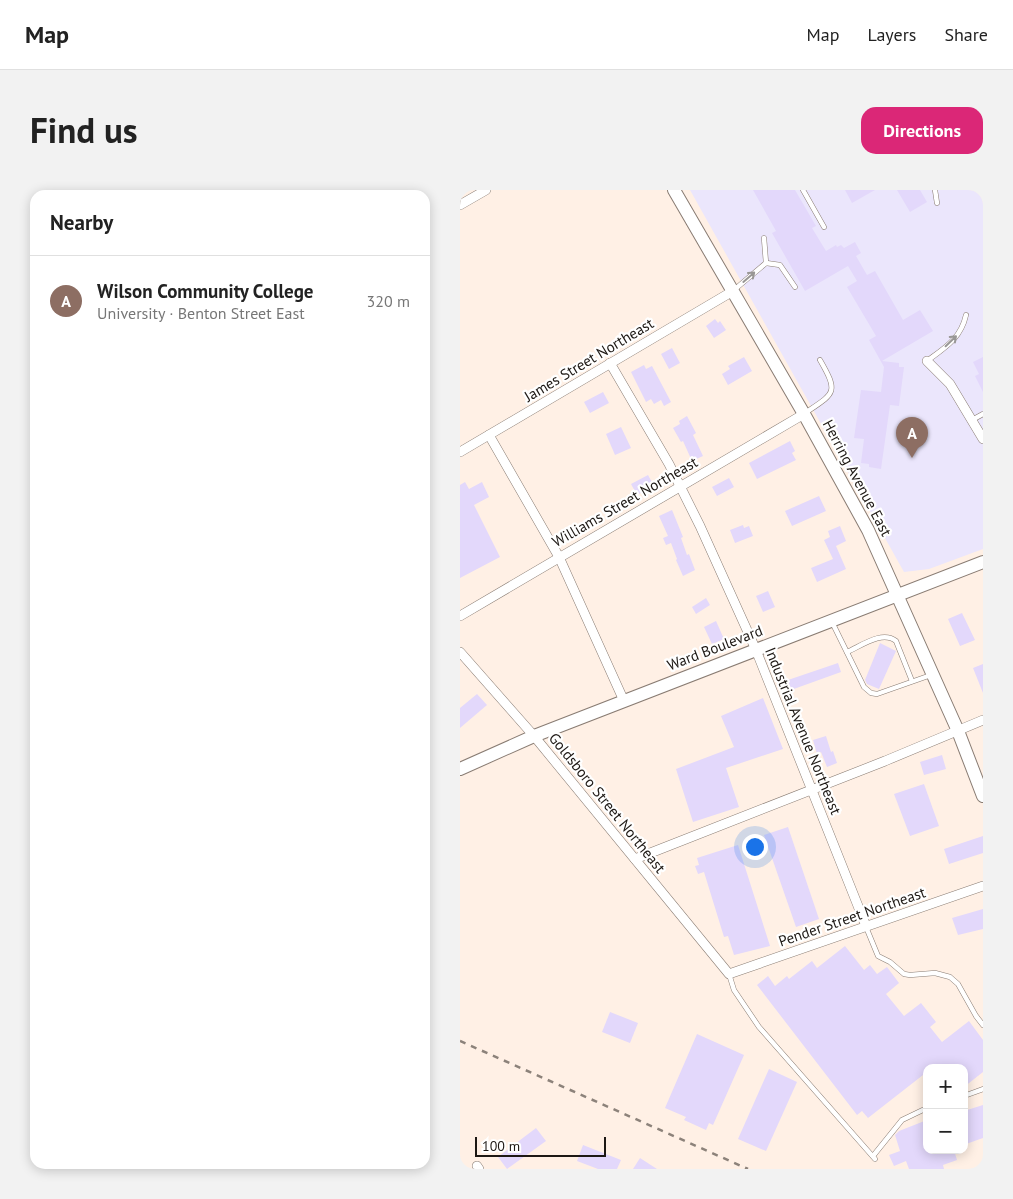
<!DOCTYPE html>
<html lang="en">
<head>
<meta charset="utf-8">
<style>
  :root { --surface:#fff; --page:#f2f2f2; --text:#222; --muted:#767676; --line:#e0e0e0; --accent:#db2777 }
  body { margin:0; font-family:"PT Sans",sans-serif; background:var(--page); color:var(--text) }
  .controls { position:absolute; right:15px; bottom:15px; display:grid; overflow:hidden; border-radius:10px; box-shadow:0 2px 12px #0003 }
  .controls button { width:45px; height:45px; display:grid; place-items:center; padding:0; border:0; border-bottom:1px solid var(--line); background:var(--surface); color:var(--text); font:25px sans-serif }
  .scale { position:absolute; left:15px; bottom:12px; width:131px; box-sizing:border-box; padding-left:5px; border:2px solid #1d1814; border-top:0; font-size:14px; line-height:18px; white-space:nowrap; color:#1d1814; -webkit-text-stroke:4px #fff; paint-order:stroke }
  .you { position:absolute; left:294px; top:656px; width:18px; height:18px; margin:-12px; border:4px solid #fff; border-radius:50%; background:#1a73e8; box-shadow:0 0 0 8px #1a73e833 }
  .badge { display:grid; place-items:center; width:32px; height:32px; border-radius:50%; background:var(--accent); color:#fff; font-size:16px; font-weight:700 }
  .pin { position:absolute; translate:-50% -41px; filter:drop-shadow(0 1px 2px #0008) }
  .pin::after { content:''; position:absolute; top:26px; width:18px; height:15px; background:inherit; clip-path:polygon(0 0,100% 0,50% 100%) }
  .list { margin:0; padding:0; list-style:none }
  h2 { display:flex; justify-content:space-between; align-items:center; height:65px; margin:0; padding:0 20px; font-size:21px }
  h2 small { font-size:16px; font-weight:400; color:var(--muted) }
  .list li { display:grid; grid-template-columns:32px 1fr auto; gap:15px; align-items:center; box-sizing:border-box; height:90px; padding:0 20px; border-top:1px solid var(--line) }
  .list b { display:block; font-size:19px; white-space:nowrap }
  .list p { margin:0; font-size:16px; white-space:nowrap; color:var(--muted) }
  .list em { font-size:16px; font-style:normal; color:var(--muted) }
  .map { position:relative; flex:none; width:523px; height:979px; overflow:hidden; border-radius:15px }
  header { display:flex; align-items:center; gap:30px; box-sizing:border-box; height:70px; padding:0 25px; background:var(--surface); border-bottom:1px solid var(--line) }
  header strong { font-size:24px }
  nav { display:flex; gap:28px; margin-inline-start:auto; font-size:18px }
  .intro { display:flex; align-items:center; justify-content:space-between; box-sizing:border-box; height:120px; padding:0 30px }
  h1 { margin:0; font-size:35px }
  .button { padding:12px 22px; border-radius:15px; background:var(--accent); color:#fff; font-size:18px; font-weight:700 }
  main { display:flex; gap:30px; padding:0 30px }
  aside { flex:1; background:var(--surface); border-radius:15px; box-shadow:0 2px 12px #0003 }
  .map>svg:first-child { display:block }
  .education { fill:#ebe6fc }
  .building { fill:#e3d8fb }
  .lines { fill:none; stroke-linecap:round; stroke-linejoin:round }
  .lane-casing { stroke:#897c73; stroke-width:5.5 }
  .street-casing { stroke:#897c73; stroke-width:10 }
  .secondary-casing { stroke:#897c73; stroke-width:14 }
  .lane { stroke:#fff; stroke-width:4.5 }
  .street { stroke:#fff; stroke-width:9 }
  .secondary { stroke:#fff; stroke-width:12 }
  .rail { stroke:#8c827a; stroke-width:2.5; stroke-dasharray:6 6; stroke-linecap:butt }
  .oneway { stroke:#999795 }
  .labels { text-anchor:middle; stroke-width:4.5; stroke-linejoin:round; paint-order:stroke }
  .street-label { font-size:15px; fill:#1d1814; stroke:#fff }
</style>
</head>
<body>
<header>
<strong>Map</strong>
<nav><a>Map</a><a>Layers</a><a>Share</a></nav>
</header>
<div class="intro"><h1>Find us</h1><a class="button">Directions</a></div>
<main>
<aside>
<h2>Nearby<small></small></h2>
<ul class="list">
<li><span class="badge" style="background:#8d6e63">A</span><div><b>Wilson Community College</b><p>University · Benton Street East</p></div><em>320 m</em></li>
</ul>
</aside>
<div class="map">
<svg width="523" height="979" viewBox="0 0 523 979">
  <rect width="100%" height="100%" fill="#fff0e5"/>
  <polygon class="education" points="230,0 523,0 523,359 469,379 444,382"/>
  <g class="building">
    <polygon points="293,0 335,0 356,36 352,38 366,61 376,55 377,57 381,55 384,58 395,52 401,63 396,66 407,85 415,81 443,130 460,120 473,141 422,171 439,173 439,177 444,177 439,216 430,215 421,279 409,277 409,274 401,273 404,249 394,248 401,200 421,202 424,177 409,150 416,146 387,97 397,91 388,76 345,101 312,43 316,41"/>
    <polygon points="385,0 415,0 392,13"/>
    <polygon points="437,0 460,0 467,12 450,22"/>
    <polygon points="255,129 258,133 260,131 266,140 254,148 246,136"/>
    <polygon points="212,158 220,173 209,179 201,164"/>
    <polygon points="284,167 292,181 268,195 262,184 270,179 268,176"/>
    <polygon points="523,167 523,202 515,186 519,184 513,172"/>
    <polygon points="184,175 186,179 192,176 211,212 204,216 201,210 194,214 191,209 186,212 171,182"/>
    <polygon points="143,202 149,213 130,223 124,212"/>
    <polygon points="227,226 236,243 233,245 243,266 232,271 223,251 221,252 213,238 220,234 219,231"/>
    <polygon points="161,237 171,258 155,265 146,244"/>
    <polygon points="330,251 335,261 332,263 336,270 297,289 289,273"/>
    <polygon points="188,285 194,296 177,305 171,294"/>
    <polygon points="269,288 274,297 257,306 252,297"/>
    <polygon points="5,292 9,299 22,292 29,307 14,315 40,367 0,388 0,295"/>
    <polygon points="359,306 366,321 332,336 325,321"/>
    <polygon points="212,320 223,347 221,348 227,365 229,364 235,380 223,386 216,370 217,369 211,353 206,355 203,348 208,346 199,326"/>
    <polygon points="283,335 284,338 289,336 293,346 275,353 270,340"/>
    <polygon points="380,336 386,351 376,356 386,379 357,392 351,378 373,369 364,350 370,347 368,341"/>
    <polygon points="308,401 315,417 303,422 296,406"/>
    <polygon points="246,408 250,415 236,424 232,417"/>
    <polygon points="502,423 515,450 500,456 488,429"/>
    <polygon points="256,431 264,449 252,454 244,437"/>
    <polygon points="420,453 436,461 419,499 407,494 405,490"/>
    <polygon points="378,473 381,482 331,500 328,490"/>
    <polygon points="523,474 523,503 513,478"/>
    <polygon points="17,504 27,515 0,538 0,518"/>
    <polygon points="303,508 323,559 266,578 279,617 233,632 216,579 274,557 261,526"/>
    <polygon points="366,546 371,562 373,561 377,573 367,577 361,562 357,564 353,550"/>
    <polygon points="482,565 486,579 464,585 460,572"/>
    <polygon points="464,594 479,636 450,646 434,604"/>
    <polygon points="328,637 359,729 336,737 304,645"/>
    <polygon points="523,646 523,663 489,674 484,659"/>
    <polygon points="278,655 310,756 274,765 268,746 264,747 244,682 238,684 235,676 239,675 237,668"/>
    <polygon points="523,719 523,739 498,745 492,728"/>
    <polygon points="385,756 404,780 410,775 417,784 427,777 439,793 426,804 444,826 461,813 476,832 470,837 482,852 509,831 523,850 523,882 504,897 504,878 467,878 467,890 463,885 408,928 402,921 397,925 297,795 308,786 315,796 327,786 329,789 352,771 357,778"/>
    <polygon points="150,822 178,833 170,853 142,842"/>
    <polygon points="237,844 284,865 253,935 249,933 246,940 224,930 226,927 205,918"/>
    <polygon points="309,879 337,892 306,961 278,949"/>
    <polygon points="523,915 523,948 506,954 504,948 504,921"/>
    <polygon points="467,930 467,960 494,960 497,970 483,975 484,979 449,979 446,971 434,976 429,965 440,961 435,945 439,941"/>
    <polygon points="76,938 86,951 47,979 38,967"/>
    <polygon points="123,955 161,970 157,979 138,979 117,971"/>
    <polygon points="180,968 197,979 173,979"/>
  </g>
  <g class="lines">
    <defs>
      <g id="lane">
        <polyline points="343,0 364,37"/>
        <polyline points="475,0 477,13"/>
        <polyline points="304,48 306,73"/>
        <polyline points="274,100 306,73 320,75 335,97"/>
        <path d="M467,171C486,157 501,148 506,125"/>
        <path d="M345,223C375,203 379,203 360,170"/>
        <polyline points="512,230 523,224"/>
        <polyline points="372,432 404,497 411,503 417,504 471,485"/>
        <path d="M387,462C401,456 422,440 436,451L452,491"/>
        <polyline points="406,737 418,766 430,772 444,784 450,785 475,783 490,787 498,794 516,826 523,835"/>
        <polyline points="269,784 274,800 299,837 415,969"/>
        <polyline points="504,906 523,899"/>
        <polyline points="413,966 442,930 467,918"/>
        <polyline points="521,979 523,975"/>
      </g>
      <g id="street">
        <polyline points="0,15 26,0"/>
        <polyline points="467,171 490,194 523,249"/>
        <polyline points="150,173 209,274 240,336 296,460 406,736"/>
        <polyline points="29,245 99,367 164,511"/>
        <polyline points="0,262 273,101"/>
        <polyline points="0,426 344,224"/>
        <polyline points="0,462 74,546 269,784 523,696"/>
        <polyline points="175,669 425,571 523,530"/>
        <polyline points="17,976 19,979"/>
      </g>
      <g id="secondary">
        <polyline points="214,0 344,224 408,340 498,541 523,606"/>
        <polyline points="0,579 74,546 523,372"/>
      </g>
    </defs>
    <use href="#lane" class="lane-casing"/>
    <use href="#street" class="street-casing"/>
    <use href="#secondary" class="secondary-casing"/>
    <use href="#lane" class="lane"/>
    <use href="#street" class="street"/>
    <use href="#secondary" class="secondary"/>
    <polyline class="rail" points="0,851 288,979"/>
  </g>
  <defs><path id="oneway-shaft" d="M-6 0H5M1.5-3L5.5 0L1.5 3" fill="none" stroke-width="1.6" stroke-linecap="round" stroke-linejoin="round" transform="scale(1.25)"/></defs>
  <g class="oneway">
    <use href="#oneway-shaft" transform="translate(289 87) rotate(-41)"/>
    <use href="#oneway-shaft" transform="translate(491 151) rotate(-44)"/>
  </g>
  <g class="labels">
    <g class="street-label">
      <text transform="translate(129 170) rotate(-31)" y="5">James Street Northeast</text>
      <text transform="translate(397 288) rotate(62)" y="5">Herring Avenue East</text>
      <text transform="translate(165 312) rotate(-30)" y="5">Williams Street Northeast</text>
      <text transform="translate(255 458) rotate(-21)" y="5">Ward Boulevard</text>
      <text transform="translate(343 541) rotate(68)" y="5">Industrial Avenue Northeast</text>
      <text transform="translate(147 613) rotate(51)" y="5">Goldsboro Street Northeast</text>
      <text transform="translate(392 727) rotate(-19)" y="5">Pender Street Northeast</text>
    </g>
  </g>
</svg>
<div class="controls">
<button>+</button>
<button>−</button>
</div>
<div class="scale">100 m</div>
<div class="you"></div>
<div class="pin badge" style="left:452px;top:268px;background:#8d6e63">A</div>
</div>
</main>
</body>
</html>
